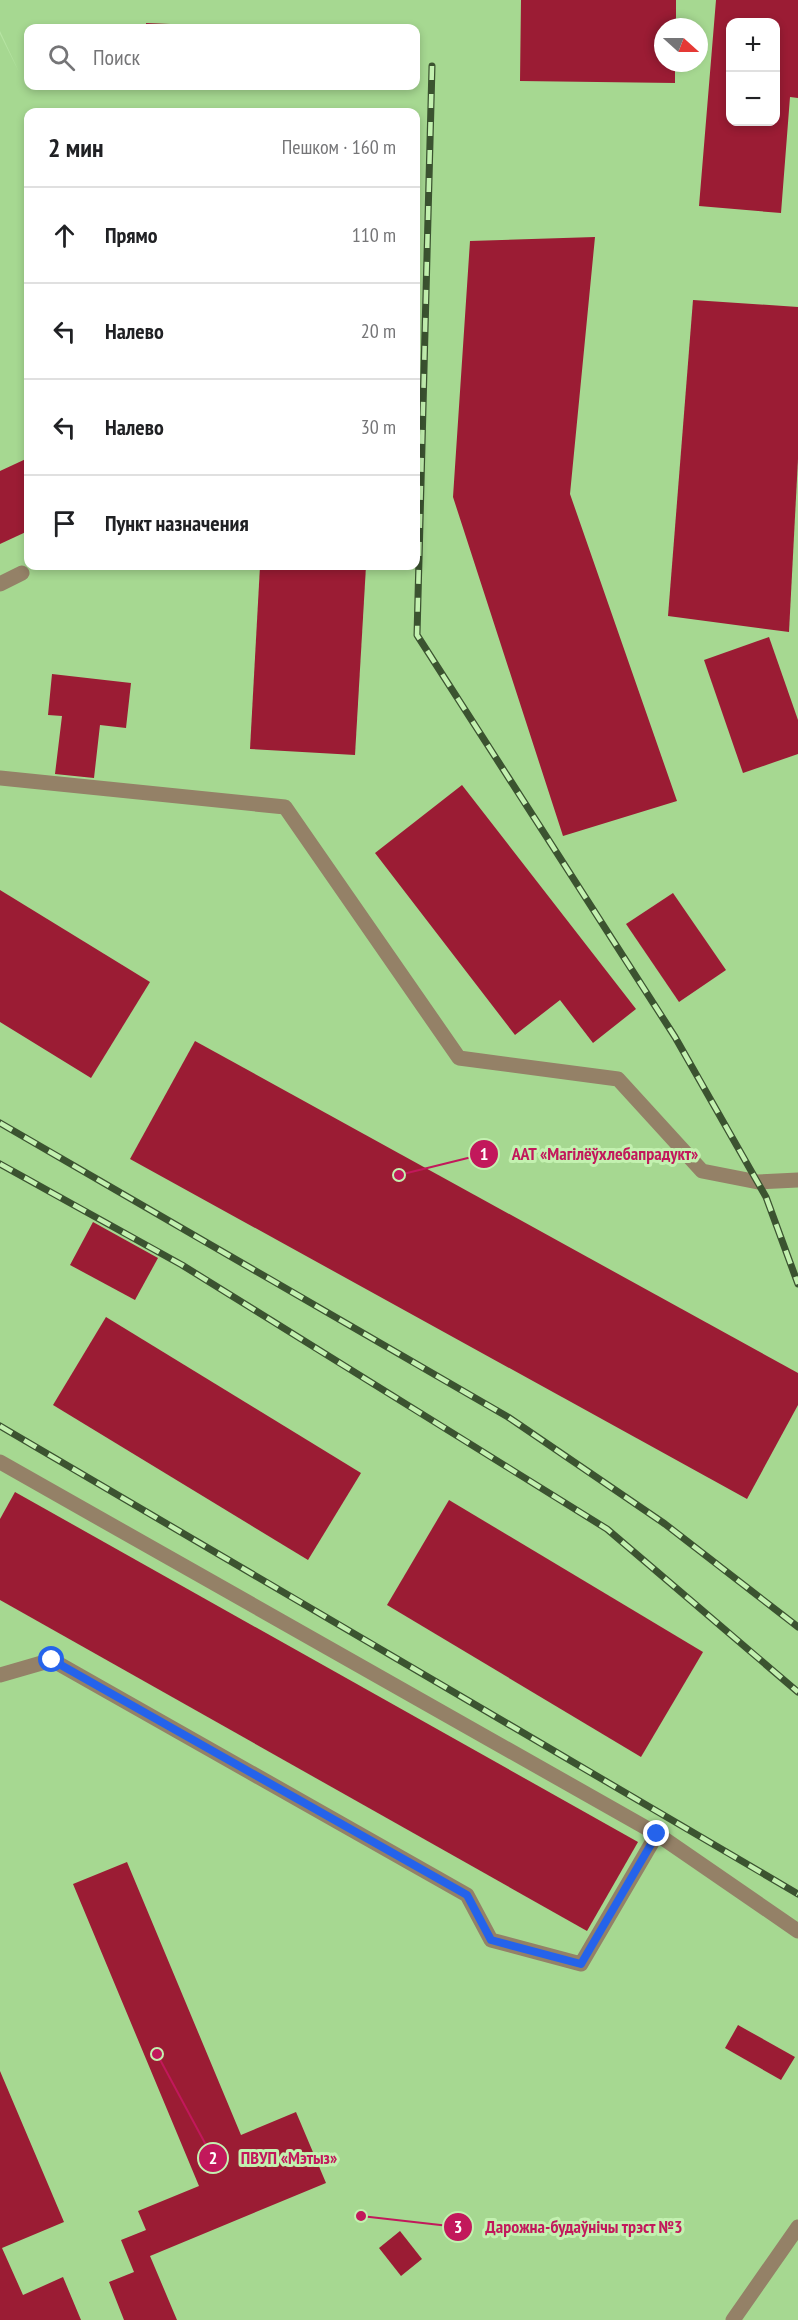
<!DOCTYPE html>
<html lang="ru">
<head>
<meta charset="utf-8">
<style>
  :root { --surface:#fff; --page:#f2f2f2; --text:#202124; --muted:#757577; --line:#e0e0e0 }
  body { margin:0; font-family:"PT Sans Narrow",sans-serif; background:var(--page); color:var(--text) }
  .controls { position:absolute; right:18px; top:18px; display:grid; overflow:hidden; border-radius:12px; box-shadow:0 3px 9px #0003 }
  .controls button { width:54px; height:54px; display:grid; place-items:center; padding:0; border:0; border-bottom:2px solid var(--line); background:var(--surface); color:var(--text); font:30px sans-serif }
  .compass { position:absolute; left:654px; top:18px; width:54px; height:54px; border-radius:50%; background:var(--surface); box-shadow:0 3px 9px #0003; rotate:111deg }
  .stop { position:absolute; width:18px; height:18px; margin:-14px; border:4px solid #2563eb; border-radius:50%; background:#fff }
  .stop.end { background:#2563eb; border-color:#fff; box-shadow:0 2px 6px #0008 }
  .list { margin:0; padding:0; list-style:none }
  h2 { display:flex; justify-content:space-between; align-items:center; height:78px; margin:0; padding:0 24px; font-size:26px }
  h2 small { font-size:20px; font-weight:400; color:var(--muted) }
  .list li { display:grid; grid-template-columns:39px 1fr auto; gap:18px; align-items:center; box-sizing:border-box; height:96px; padding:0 24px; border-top:2px solid var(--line) }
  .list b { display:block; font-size:22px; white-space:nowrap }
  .list em { font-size:20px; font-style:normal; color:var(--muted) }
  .icon { flex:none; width:33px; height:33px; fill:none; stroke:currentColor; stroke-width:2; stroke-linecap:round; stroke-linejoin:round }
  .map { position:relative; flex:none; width:798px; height:2320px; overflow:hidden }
  .search { position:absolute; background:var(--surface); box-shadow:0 3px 9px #0003; left:24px; top:24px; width:396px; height:66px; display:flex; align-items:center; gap:15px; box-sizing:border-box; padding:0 21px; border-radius:12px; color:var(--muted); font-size:22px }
  .panel { position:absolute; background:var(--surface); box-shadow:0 3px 9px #0003; left:24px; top:108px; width:396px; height:462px; border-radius:12px }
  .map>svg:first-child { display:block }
  .built { fill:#a6d891; fill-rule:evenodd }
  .building { fill:#9b1c34; fill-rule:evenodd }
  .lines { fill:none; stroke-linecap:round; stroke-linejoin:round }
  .lane { stroke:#948167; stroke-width:15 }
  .rail-casing { stroke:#3b5330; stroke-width:7 }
  .rail { stroke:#c3f1b0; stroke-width:4.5; stroke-dasharray:14; stroke-linecap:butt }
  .route { stroke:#2563eb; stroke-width:8 }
  .leader { fill:none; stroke:#c2185b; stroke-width:2 }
  .callout-dot { fill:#c2185b; stroke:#c3f1b0; stroke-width:2 }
  .mark-label { font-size:18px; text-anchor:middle; font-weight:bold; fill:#fff }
  .callout-label { font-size:18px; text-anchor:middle; font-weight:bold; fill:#c2185b; stroke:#c3f1b0; stroke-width:6; stroke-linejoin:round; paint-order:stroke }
</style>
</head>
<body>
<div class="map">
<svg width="798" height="2320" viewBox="0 0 798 2320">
  <rect width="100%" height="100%" fill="#b6e4a3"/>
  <path class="built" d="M0,0H798V2320H0V34L19,72L0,31ZM730,22H776V122H730ZM663,27H699V63H663ZM28,28H416V86H28ZM28,112H416V566H28Z"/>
  <g class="building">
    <polygon points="521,0 676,0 676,27 663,27 663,63 675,63 675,83 520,81"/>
    <path d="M716,0H798V98L790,97L781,213L699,206ZM730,22H776V122H730Z"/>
    <polygon points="146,23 219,26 219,28 146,28"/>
    <polygon points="595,237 570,494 677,801 563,836 453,497 470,241"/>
    <polygon points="693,300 798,307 798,459 789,632 668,616"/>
    <polygon points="28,458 28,531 0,544 0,471"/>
    <polygon points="260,566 366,566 355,755 250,749"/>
    <polygon points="769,637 798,720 798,754 743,773 704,660"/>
    <polygon points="52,674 131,683 126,728 100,725 94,778 55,774 62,716 48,715"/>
    <polygon points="462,785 636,1009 593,1043 560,1000 515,1035 375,853"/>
    <polygon points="0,890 150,982 91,1078 0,1022"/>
    <polygon points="673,893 726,970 679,1002 626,924"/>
    <polygon points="195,1041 798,1373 798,1405 747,1499 130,1159"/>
    <polygon points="93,1222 158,1258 135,1300 70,1265"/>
    <polygon points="106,1317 361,1473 308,1560 53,1405"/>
    <polygon points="15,1492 638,1842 587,1931 0,1600 0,1519"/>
    <polygon points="449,1500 703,1652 641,1757 387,1605"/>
    <polygon points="127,1862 241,2135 296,2112 326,2183 150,2256 177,2320 124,2320 109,2282 134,2272 121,2240 146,2230 138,2211 199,2186 73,1884"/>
    <polygon points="738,2025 795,2057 781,2080 725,2048"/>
    <polygon points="0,2071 64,2222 2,2248 23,2295 63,2277 81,2320 0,2320"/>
    <polygon points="400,2231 422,2259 401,2276 379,2248"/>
  </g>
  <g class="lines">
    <g class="lane">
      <polyline points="0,584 22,573"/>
      <polyline points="0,778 285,807 459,1058 618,1079 702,1171 758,1182 798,1180"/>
      <polyline points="0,1462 657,1834 798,1931"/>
      <polyline points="0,1675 52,1660 467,1895 491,1940 581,1964 657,1834"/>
      <polyline points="733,2320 798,2227"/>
    </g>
    <defs>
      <g id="rail">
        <polyline points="432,66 417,635 675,1037 766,1197 798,1284"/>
        <polyline points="0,1123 508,1417 665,1524 798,1627"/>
        <polyline points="0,1164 182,1265 607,1529 798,1692"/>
        <polyline points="0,1426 798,1894"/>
      </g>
    </defs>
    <use href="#rail" class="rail-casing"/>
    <use href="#rail" class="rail"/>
  </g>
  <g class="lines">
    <polyline class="route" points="52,1660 467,1895 491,1940 581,1964 657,1834"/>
  </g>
  <path class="leader" d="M399 1175L484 1154M157 2054L213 2158M361 2216L458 2227"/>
  <g class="callout-dot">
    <circle cx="399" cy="1175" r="6"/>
    <circle cx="157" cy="2054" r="6"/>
    <circle cx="361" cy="2216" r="6"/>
    <circle cx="484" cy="1154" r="15"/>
    <circle cx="213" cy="2158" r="15"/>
    <circle cx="458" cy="2227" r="15"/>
  </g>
  <g class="mark-label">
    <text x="484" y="1160">1</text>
    <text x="213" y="2164">2</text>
    <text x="458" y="2233">3</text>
  </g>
  <g class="callout-label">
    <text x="605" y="1160">ААТ «Магілёўхлебапрадукт»</text>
    <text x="289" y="2164">ПВУП «Мэтыз»</text>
    <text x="584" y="2233">Дарожна-будаўнічы трэст №3</text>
  </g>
</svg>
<div class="controls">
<button>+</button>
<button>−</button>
</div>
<svg class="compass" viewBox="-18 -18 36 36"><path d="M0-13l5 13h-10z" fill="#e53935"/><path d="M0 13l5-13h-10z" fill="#757577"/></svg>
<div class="stop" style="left:52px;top:1660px"></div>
<div class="stop end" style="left:657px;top:1834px"></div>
<div class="search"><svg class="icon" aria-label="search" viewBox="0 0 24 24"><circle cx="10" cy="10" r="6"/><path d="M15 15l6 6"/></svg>Поиск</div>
<section class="panel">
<h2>2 мин<small>Пешком · 160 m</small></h2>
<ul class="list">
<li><svg class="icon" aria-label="ahead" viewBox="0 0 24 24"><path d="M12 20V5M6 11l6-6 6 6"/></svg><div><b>Прямо</b></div><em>110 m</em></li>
<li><svg class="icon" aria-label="left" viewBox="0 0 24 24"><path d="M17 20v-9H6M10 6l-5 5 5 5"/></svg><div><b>Налево</b></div><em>20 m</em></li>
<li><svg class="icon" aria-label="left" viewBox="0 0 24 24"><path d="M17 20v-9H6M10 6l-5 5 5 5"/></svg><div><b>Налево</b></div><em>30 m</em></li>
<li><svg class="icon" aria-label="arrive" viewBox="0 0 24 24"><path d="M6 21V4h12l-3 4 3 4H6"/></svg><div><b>Пункт назначения</b></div></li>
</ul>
</section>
</div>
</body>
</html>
